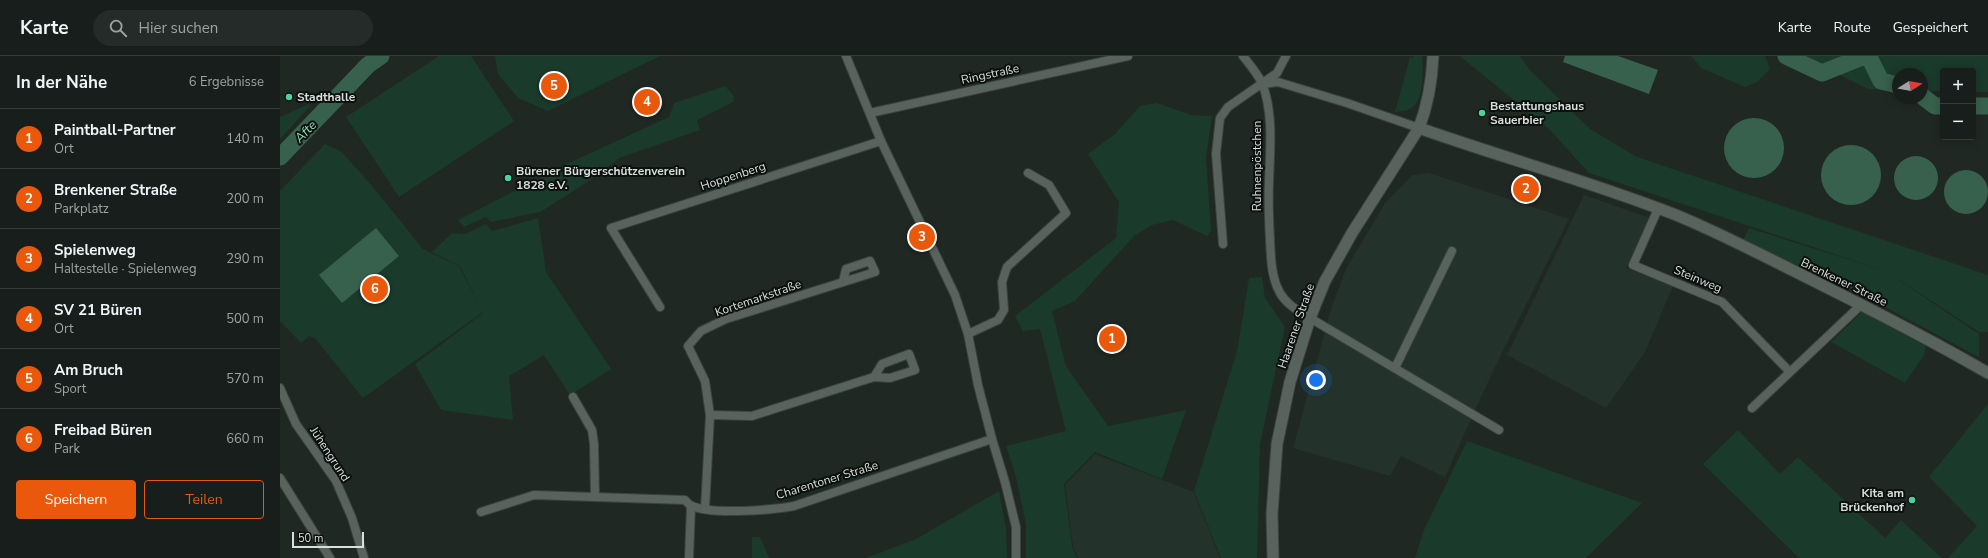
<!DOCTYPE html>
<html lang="de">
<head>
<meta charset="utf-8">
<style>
  :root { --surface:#181e1b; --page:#252b28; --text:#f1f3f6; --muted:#9fa2a3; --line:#363c3a; --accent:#ea580c }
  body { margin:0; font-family:"Nunito Sans",sans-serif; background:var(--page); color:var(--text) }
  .controls { position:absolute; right:12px; top:12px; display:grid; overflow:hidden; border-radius:4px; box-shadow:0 2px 10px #0003 }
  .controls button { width:36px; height:36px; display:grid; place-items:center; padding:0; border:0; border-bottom:1px solid var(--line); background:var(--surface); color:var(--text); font:20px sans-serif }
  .compass { position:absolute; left:1612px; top:12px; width:36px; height:36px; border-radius:50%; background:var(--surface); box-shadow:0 2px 10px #0003; rotate:79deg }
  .scale { position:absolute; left:12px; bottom:10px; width:72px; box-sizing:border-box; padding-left:4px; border:2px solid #d9dfdc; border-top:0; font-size:11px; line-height:14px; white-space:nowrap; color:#d9dfdc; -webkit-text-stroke:3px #0c100e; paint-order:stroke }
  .you { position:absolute; left:1036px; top:324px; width:14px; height:14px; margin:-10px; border:3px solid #fff; border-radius:50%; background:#1a73e8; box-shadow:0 0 0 6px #1a73e833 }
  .badge { display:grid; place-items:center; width:26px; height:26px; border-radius:50%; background:var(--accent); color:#fff; font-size:13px; font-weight:700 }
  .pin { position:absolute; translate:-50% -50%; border:2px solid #fff; box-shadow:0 1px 4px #0006 }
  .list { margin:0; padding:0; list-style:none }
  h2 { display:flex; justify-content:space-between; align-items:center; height:52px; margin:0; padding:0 16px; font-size:17px }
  h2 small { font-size:13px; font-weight:400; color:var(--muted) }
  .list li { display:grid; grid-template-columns:26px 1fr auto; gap:12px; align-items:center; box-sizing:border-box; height:60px; padding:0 16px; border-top:1px solid var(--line) }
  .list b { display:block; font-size:15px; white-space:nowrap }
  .list p { margin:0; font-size:13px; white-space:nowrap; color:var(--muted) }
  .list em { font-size:13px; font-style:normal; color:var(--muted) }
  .actions { display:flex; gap:8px; padding:12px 16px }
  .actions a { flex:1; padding:9px 0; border:1px solid var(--accent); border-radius:4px; text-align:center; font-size:14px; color:var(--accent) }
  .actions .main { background:var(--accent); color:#fff }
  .icon { flex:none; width:22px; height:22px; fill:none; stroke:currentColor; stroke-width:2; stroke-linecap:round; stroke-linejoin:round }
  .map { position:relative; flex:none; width:1708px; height:502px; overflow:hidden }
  header { display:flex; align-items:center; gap:24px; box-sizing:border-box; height:56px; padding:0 20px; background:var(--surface); border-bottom:1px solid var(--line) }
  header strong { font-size:19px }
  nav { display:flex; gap:22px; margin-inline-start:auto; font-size:14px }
  .search { width:280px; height:36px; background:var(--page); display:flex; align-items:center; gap:10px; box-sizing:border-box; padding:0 14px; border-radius:22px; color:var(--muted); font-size:15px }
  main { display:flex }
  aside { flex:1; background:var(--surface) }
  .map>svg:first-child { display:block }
  .built { fill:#23322b }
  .green { fill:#1a3a2b }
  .water { fill:#38614d }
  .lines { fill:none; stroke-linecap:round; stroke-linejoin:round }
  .river { stroke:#38614d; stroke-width:17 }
  .minor-casing { stroke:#3b423f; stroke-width:10 }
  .secondary-casing { stroke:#3b423f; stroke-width:13 }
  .minor { stroke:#59635e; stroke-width:8 }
  .secondary { stroke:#59635e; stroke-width:11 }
  .poi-dot { fill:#4ad49c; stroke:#0c100e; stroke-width:1.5 }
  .labels { text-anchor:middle; stroke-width:4; stroke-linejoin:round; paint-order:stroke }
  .street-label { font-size:12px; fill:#d9dfdc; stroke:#0c100e }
  .poi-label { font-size:12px; font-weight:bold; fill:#d9dfdc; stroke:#0c100e; text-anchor:start }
  .water-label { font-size:13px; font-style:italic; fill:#94dbb8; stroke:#0c100e }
</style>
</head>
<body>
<header>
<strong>Karte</strong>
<div class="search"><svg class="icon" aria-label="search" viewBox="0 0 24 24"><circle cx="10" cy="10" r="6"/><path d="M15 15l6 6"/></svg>Hier suchen</div>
<nav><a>Karte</a><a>Route</a><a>Gespeichert</a></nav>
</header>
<main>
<aside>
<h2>In der Nähe<small>6 Ergebnisse</small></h2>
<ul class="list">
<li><span class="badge">1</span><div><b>Paintball-Partner</b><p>Ort</p></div><em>140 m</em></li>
<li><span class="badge">2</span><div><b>Brenkener Straße</b><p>Parkplatz</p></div><em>200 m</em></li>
<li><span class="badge">3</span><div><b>Spielenweg</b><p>Haltestelle · Spielenweg</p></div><em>290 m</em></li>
<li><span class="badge">4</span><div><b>SV 21 Büren</b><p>Ort</p></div><em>500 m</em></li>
<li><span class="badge">5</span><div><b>Am Bruch</b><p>Sport</p></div><em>570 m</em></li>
<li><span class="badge">6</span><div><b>Freibad Büren</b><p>Park</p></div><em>660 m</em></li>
</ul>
<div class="actions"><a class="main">Speichern</a><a>Teilen</a></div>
</aside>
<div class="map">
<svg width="1708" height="502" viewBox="0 0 1708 502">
  <rect width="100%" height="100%" fill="#202824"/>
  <g class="built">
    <polygon points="1149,117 1289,163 1213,315 1165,421 1121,400 1110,420 1013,392 1051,253 1066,213 1105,147 1132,119"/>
    <polygon points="1304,139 1370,162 1346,212 1393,230 1365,296 1326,352 1227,299"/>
    <polygon points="815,398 914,436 940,502 798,502 793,490 785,429"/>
  </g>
  <g class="green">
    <polygon points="159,0 191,0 234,65 119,141 66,61"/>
    <polygon points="215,0 380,0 268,55 238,42 218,18"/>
    <path d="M1134,0H1142C1143,13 1144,38 1135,49C1130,55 1122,55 1115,56L1130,1L1133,2Z"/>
    <polygon points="1180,0 1240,0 1250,14 1310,73 1357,101 1708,219 1708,276 1699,276 1607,216 1699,278 1699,301 1588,242 1463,184 1469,172 1605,215 1309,117 1270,74"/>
    <polygon points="1411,0 1485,0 1490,13 1477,26 1465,31 1421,12"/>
    <polygon points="1522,0 1708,0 1708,36 1693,36 1693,15 1663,15 1663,35 1642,35 1642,18 1618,18 1618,34 1588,33"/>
    <polygon points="445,30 454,40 453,46 417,64 420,74 339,102 303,129 260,156 211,166 206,161 184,171 178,164 291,106 389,61 394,47"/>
    <polygon points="877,47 911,59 932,60 926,102 931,175 927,180 893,164 872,169 854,180 795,245 772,255 786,310 828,370 906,354 882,423 815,396 784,428 792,490 797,502 746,502 746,468 736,421 726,390 786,375 760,273 743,275 735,260 836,182 839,146 808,98 835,78 860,50"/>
    <polygon points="29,48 30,50 0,83 0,61"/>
    <polygon points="45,88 62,96 92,130 143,193 179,210 203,256 83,342 35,282 29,280 21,287 0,265 0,135"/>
    <polygon points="258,162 266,216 331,313 290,339 264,299 229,320 233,364 161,354 135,308 203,257 180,210 152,196 172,177 185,178 206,168 212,175"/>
    <polygon points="982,221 985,242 1005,271 980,388 977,502 941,502 914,435 957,295 969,222"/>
    <polygon points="1582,256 1646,290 1644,299 1625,327 1551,286"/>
    <polygon points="1708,348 1708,502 1668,502 1697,470 1649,421"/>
    <polygon points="1458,374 1500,418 1518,401 1605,482 1621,464 1662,502 1519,502 1423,408"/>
    <polygon points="1187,385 1362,447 1306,502 1135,502 1144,474"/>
    <polygon points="719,435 726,472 727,502 586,502 636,483"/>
    <polygon points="472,481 480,481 489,502 472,502"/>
  </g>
  <g class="water">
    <polygon points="1285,0 1338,0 1378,14 1369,38 1283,6"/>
    <circle cx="1474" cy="92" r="30"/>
    <circle cx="1571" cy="119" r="30"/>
    <circle cx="1636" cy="122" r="22"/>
    <circle cx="1686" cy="136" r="22"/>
    <polygon points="96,172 119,200 62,247 39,219"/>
  </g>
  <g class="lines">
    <g class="river">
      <polyline points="1506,0 1542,17 1582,1 1590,3 1601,25 1618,29"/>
      <polyline points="1642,40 1655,50 1663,50"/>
      <polyline points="1693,50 1708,50"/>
      <polyline points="0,101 88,9 101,0"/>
    </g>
    <defs>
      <g id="minor">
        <polyline points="566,0 601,85 675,239 688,278 698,329 712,383 725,426 736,471 736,502"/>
        <path d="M963,0C970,9 977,17 982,27C994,58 990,94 989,127C988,146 989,165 990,184C991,202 991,221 1000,237C1007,249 1019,255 1030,262L1219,374"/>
        <polyline points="983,28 998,26 1067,47 1139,72"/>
        <polyline points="590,57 848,0"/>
        <polyline points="1378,153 1353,209 1442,246 1510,316"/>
        <polyline points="943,188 936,98 940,62 948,51 997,17 1006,0"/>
        <polyline points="380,251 331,172 601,85"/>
        <polyline points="688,278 718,264 724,254 722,226 727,211 786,157 769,129 748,117"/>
        <polyline points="1115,312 1172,195"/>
        <polyline points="0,332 16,368 56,425 72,462 84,502"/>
        <polyline points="293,341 312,374 314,388 315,440"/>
        <polyline points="1472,352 1582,248"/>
        <polyline points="430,359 472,360 594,321 610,322 635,314 629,298 602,308 594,321"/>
        <polyline points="0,422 50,502"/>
        <polyline points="425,453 430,359 425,325 408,290 421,275 446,263 595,216 590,205 566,213 563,226"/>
        <path d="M201,456L254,439L405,444C407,446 409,449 412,450C432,459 492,454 514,450L712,383"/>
        <polyline points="409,502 411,450"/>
      </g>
      <g id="secondary">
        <path d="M1139,72C1224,102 1312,126 1396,159C1435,175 1474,195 1512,214C1578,247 1644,280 1708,317"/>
        <path d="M993,502L992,458L997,388L1010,326L1030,262L1045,225L1072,177L1139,72C1148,48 1152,26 1153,0"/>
      </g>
    </defs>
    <use href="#minor" class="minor-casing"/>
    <use href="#secondary" class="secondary-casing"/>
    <use href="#minor" class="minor"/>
    <use href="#secondary" class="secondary"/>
  </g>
  <g class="poi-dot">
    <circle cx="9" cy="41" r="4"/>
    <circle cx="1202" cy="57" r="4"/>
    <circle cx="228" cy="122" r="4"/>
    <circle cx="1632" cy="444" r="4"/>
  </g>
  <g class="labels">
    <g class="street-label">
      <text transform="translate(710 18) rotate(-12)" y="4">Ringstraße</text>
      <text transform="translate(977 110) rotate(-90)" y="4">Ruhnenpöstchen</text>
      <text transform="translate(453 120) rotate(-18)" y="4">Hoppenberg</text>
      <text transform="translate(1418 223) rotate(23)" y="4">Steinweg</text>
      <text transform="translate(1564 226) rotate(26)" y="4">Brenkener Straße</text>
      <text transform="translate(478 242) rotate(-19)" y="4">Kortemarkstraße</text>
      <text transform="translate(1016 270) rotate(-71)" y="4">Haarener Straße</text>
      <text transform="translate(50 398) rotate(57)" y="4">Jühengrund</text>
      <text transform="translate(547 424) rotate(-17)" y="4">Charentoner Straße</text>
    </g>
    <g class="poi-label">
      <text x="17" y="45">Stadthalle</text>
      <text x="1210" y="54">Bestattungshaus<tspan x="1210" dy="14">Sauerbier</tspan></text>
      <text x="236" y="119">Bürener Bürgerschützenverein<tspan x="236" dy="14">1828 e.V.</tspan></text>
      <text x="1624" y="441" text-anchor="end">Kita am<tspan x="1624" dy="14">Brückenhof</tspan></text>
    </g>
    <g class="water-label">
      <text transform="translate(25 75) rotate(-46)" y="5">Afte</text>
    </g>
  </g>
</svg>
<div class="controls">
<button>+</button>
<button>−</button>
</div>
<svg class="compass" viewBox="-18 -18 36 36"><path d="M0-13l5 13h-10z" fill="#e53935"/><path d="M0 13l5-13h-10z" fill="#9fa2a3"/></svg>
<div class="scale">50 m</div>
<div class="you"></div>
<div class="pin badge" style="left:832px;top:283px">1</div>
<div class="pin badge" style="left:1246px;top:133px">2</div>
<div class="pin badge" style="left:642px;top:181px">3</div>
<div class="pin badge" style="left:367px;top:46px">4</div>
<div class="pin badge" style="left:274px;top:30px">5</div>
<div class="pin badge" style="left:95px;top:233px">6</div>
</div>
</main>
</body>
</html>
